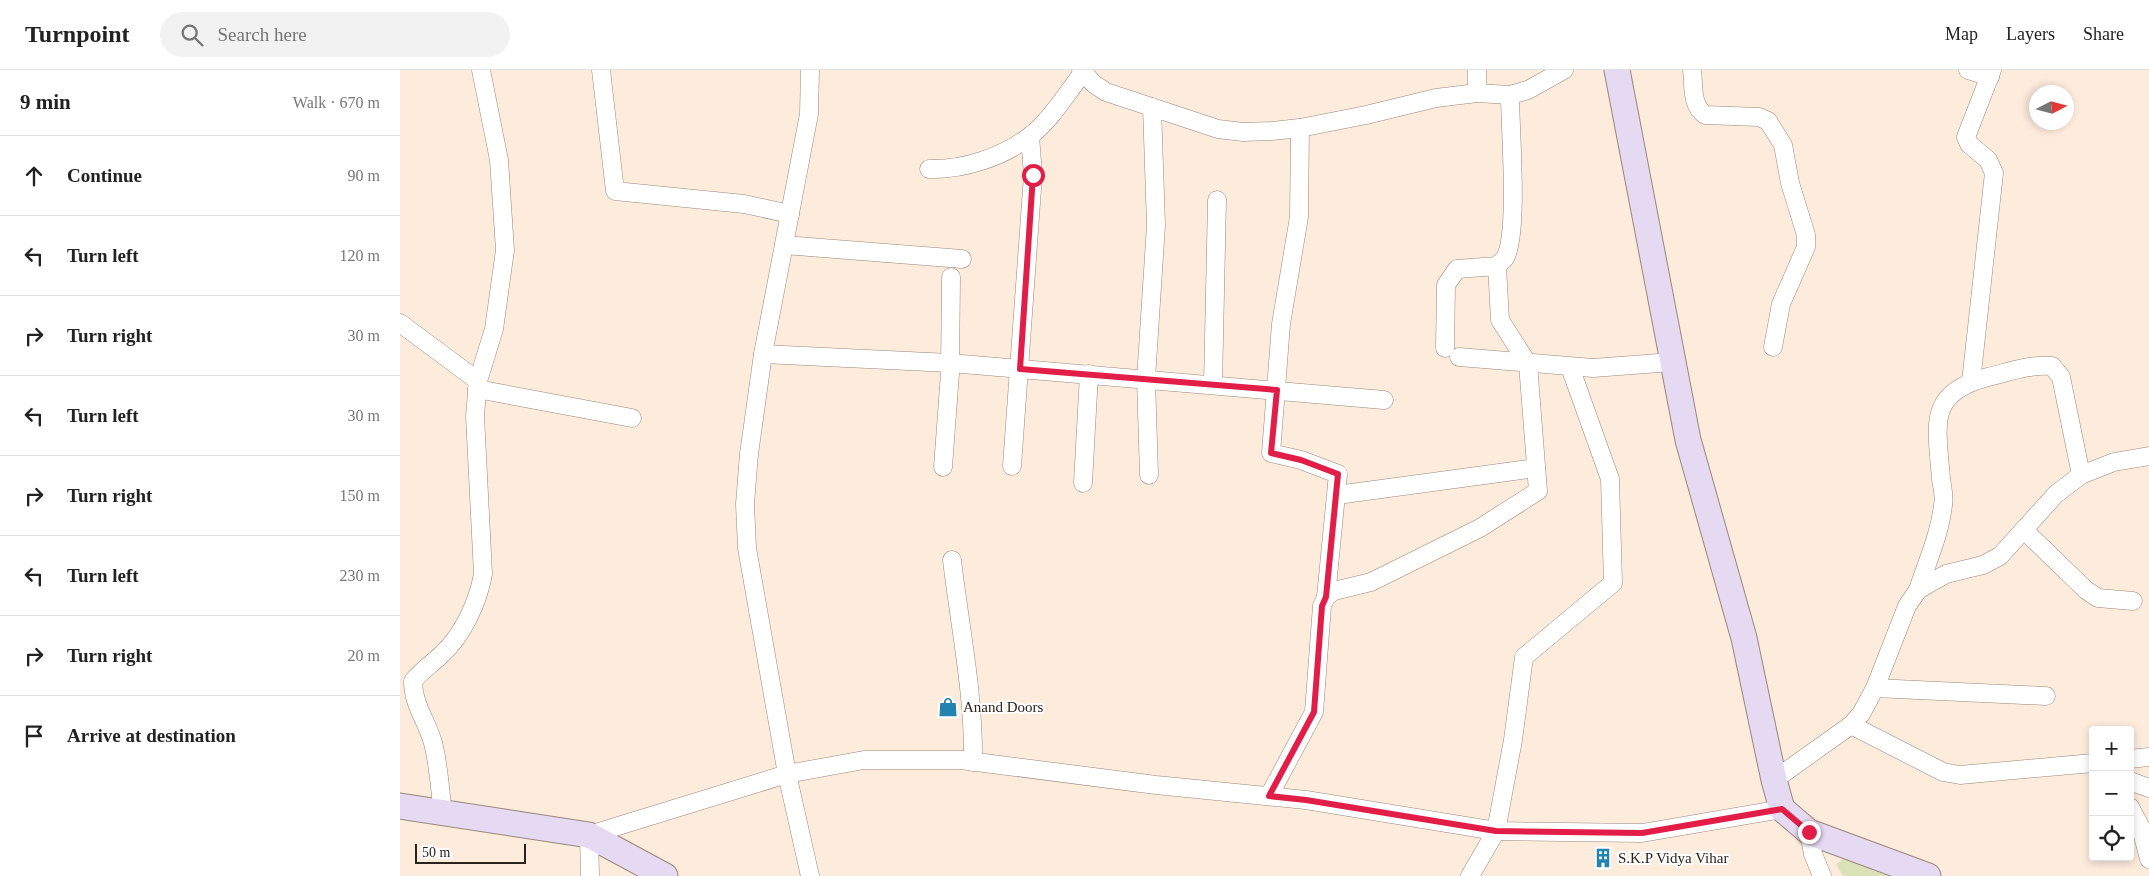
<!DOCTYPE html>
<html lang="en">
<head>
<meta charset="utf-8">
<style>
  :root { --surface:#fff; --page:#f2f2f2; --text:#222; --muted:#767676; --line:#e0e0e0 }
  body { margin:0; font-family:Georgia,serif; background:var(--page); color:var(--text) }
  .controls { position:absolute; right:15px; bottom:15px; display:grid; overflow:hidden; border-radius:5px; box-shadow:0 2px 8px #0003 }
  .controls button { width:45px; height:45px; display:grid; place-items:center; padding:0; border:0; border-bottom:1px solid var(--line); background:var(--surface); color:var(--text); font:25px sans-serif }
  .compass { position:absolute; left:1629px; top:15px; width:45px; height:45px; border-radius:50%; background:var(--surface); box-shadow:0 2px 8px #0003; rotate:84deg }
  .scale { position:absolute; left:15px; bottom:12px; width:111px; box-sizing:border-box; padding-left:5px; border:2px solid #29231d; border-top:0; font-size:14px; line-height:18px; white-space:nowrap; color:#29231d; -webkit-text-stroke:4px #fff; paint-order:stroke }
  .stop { position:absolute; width:15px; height:15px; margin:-11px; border:4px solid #e11d48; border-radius:50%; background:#fff }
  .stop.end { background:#e11d48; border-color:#fff; box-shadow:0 1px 5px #0008 }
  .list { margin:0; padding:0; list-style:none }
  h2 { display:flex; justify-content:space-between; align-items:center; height:65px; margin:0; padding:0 20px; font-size:21px }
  h2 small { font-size:16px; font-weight:400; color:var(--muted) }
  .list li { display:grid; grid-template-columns:32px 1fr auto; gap:15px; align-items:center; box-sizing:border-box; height:80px; padding:0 20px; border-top:1px solid var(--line) }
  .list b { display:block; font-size:19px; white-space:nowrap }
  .list em { font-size:16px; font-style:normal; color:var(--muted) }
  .icon { flex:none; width:28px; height:28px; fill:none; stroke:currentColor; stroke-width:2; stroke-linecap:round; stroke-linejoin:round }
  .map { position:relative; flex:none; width:1749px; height:806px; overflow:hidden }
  header { display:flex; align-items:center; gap:30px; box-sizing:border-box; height:70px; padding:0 25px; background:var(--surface); border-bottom:1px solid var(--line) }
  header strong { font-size:24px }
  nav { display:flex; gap:28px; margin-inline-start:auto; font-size:18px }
  .search { width:350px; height:45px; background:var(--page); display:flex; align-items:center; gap:12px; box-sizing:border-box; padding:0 18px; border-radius:28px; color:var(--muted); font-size:19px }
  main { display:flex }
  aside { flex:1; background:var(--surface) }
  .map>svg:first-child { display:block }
  .green { fill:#dbe2b8 }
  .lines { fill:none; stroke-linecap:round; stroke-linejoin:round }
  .street-casing { stroke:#98877a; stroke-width:19 }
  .secondary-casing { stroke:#98877a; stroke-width:27 }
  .street { stroke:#fff; stroke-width:18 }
  .secondary { stroke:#e6daf2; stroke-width:25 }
  .route { stroke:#e11d48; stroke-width:6 }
  .labels { text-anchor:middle; stroke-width:4; stroke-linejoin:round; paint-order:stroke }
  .poi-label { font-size:15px; fill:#29231d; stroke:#fff; text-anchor:start }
</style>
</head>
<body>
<header>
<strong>Turnpoint</strong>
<div class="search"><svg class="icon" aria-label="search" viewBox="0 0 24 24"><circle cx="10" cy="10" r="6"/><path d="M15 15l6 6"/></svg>Search here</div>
<nav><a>Map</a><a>Layers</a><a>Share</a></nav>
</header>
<main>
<aside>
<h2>9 min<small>Walk · 670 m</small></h2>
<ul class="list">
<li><svg class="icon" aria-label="ahead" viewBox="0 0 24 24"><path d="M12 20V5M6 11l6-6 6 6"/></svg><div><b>Continue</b></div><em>90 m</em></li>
<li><svg class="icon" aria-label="left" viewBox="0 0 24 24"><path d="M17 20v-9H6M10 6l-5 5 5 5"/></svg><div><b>Turn left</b></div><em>120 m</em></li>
<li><svg class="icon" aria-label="right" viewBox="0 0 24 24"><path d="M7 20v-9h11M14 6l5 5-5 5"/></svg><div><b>Turn right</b></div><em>30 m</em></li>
<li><svg class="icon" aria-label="left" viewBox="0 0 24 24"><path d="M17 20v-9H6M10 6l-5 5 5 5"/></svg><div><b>Turn left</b></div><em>30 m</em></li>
<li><svg class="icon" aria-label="right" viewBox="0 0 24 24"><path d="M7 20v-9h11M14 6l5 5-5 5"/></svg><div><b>Turn right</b></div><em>150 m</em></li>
<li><svg class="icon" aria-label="left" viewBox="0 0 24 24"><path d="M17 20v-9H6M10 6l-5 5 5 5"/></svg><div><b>Turn left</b></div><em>230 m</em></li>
<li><svg class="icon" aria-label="right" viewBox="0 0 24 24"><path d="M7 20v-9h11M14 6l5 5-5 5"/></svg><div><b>Turn right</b></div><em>20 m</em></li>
<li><svg class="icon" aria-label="arrive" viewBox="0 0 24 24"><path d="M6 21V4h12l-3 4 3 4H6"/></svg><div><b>Arrive at destination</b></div></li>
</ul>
</aside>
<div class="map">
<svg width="1749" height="806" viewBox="0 0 1749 806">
  <rect width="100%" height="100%" fill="#fdebdc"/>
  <polygon class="green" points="1453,782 1493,806 1443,806 1436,794"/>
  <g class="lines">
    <defs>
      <g id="street">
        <polyline points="201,0 215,121 344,134 390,144"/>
        <polyline points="410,0 409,44 363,284 349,384 345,434 347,478 387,704 410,806"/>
        <polyline points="681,0 694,14 706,22 818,59 843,62 872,61 900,58 966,45 1036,28 1077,23 1110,25 1128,20 1164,0"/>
        <path d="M1292,0C1294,16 1291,35 1305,45L1359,47L1368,51L1383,75L1390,113L1406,165V177L1381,234L1373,277"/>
        <polyline points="1568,0 1590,7"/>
        <polyline points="1077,23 1077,0"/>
        <polyline points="900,58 899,147 881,254 871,383 901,390 938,404 926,527"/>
        <path d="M529,99C563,100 603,87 630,66C651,50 666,24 682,4"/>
        <polyline points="384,175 562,189"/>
        <polyline points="0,253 78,311"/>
        <path d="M1045,278L1046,215L1057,199L1097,196C1099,193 1103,191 1105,188C1119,164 1110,58 1110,25"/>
        <polyline points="363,284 550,293 984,330"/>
        <polyline points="1059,287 1193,298 1272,292"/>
        <polyline points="1571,312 1594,103 1588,90 1569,74 1566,67 1592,0"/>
        <polyline points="813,315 817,130"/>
        <polyline points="77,319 232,348"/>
        <polyline points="612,396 633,105 630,66"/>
        <polyline points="543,397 550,303 551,207"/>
        <polyline points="749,405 746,309 756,155 752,37"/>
        <polyline points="683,413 689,304"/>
        <polyline points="937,425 1136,398"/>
        <polyline points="1624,460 1686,520 1698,528 1733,531"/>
        <path d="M552,490C560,558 574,624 573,692"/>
        <path d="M1518,520C1527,492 1540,464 1543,435C1545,427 1542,417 1541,409C1537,355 1526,323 1588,307C1609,302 1630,294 1652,296L1661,307L1681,405"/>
        <polyline points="1475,618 1646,626"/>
        <polyline points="1451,655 1543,702 1560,705 1693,693"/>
        <polyline points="1730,689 1749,687"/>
        <polyline points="1374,710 1451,655 1461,644 1475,618 1507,536 1518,520 1546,504 1583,495 1600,486 1656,424 1681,405 1714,392 1749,386"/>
        <polyline points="1730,711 1749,718"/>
        <polyline points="869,726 914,642 922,536 926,527 934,521 971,512 1080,458 1138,421 1128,294 1100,250 1097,196"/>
        <polyline points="1730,737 1741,758 1749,789"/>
        <path d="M43,744C40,721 39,696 33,673C27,651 13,635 13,611C22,600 32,594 42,584C63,565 78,532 83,504L75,346L78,311L94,259L105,180L99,90L81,0"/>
        <polyline points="1409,762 1413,784 1422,806"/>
        <polyline points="190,806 189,765 387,704 464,690 561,690 756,715 906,730 1096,761 1242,763 1382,739"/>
        <polyline points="1070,806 1096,761 1113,670 1124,587 1213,513 1210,409 1170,297"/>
      </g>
      <g id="secondary">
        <polyline points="1217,0 1288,370 1344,568 1374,710 1382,739 1409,762 1528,806"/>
        <polyline points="0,736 189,765 265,806"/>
      </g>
    </defs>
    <use href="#street" class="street-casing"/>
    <use href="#secondary" class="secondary-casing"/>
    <use href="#street" class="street"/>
    <use href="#secondary" class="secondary"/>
  </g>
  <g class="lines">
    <polyline class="route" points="633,105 620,299 877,320 871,383 901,390 938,404 926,527 922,536 914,642 869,726 906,730 1096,761 1242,763 1382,739 1409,762"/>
  </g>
  <defs>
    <symbol id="shop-bare" viewBox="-9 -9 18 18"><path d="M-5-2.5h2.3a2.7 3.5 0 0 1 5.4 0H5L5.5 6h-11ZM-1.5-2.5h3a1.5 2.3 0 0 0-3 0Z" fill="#2383af" stroke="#fff" stroke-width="2.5" paint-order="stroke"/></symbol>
    <symbol id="building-bare" viewBox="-9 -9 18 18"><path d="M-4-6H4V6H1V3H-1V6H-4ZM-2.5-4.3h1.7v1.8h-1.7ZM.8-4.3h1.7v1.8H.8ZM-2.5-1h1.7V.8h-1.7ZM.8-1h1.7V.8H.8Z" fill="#2383af" stroke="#fff" stroke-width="2.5" paint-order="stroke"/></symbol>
  </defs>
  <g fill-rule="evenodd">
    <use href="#shop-bare" x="534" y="623" width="28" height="28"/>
    <use href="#building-bare" x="1189" y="774" width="28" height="28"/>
  </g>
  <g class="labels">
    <g class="poi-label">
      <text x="563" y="642">Anand Doors</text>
      <text x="1218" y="793">S.K.P Vidya Vihar</text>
    </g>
  </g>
</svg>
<div class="controls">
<button>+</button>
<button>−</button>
<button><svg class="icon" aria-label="locate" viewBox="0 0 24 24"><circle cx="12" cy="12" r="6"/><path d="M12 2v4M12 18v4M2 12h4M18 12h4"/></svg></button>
</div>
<svg class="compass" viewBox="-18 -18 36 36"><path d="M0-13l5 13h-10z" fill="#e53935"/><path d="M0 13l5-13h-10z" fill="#767676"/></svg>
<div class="scale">50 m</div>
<div class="stop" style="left:633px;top:105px"></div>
<div class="stop end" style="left:1409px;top:762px"></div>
</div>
</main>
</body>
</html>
